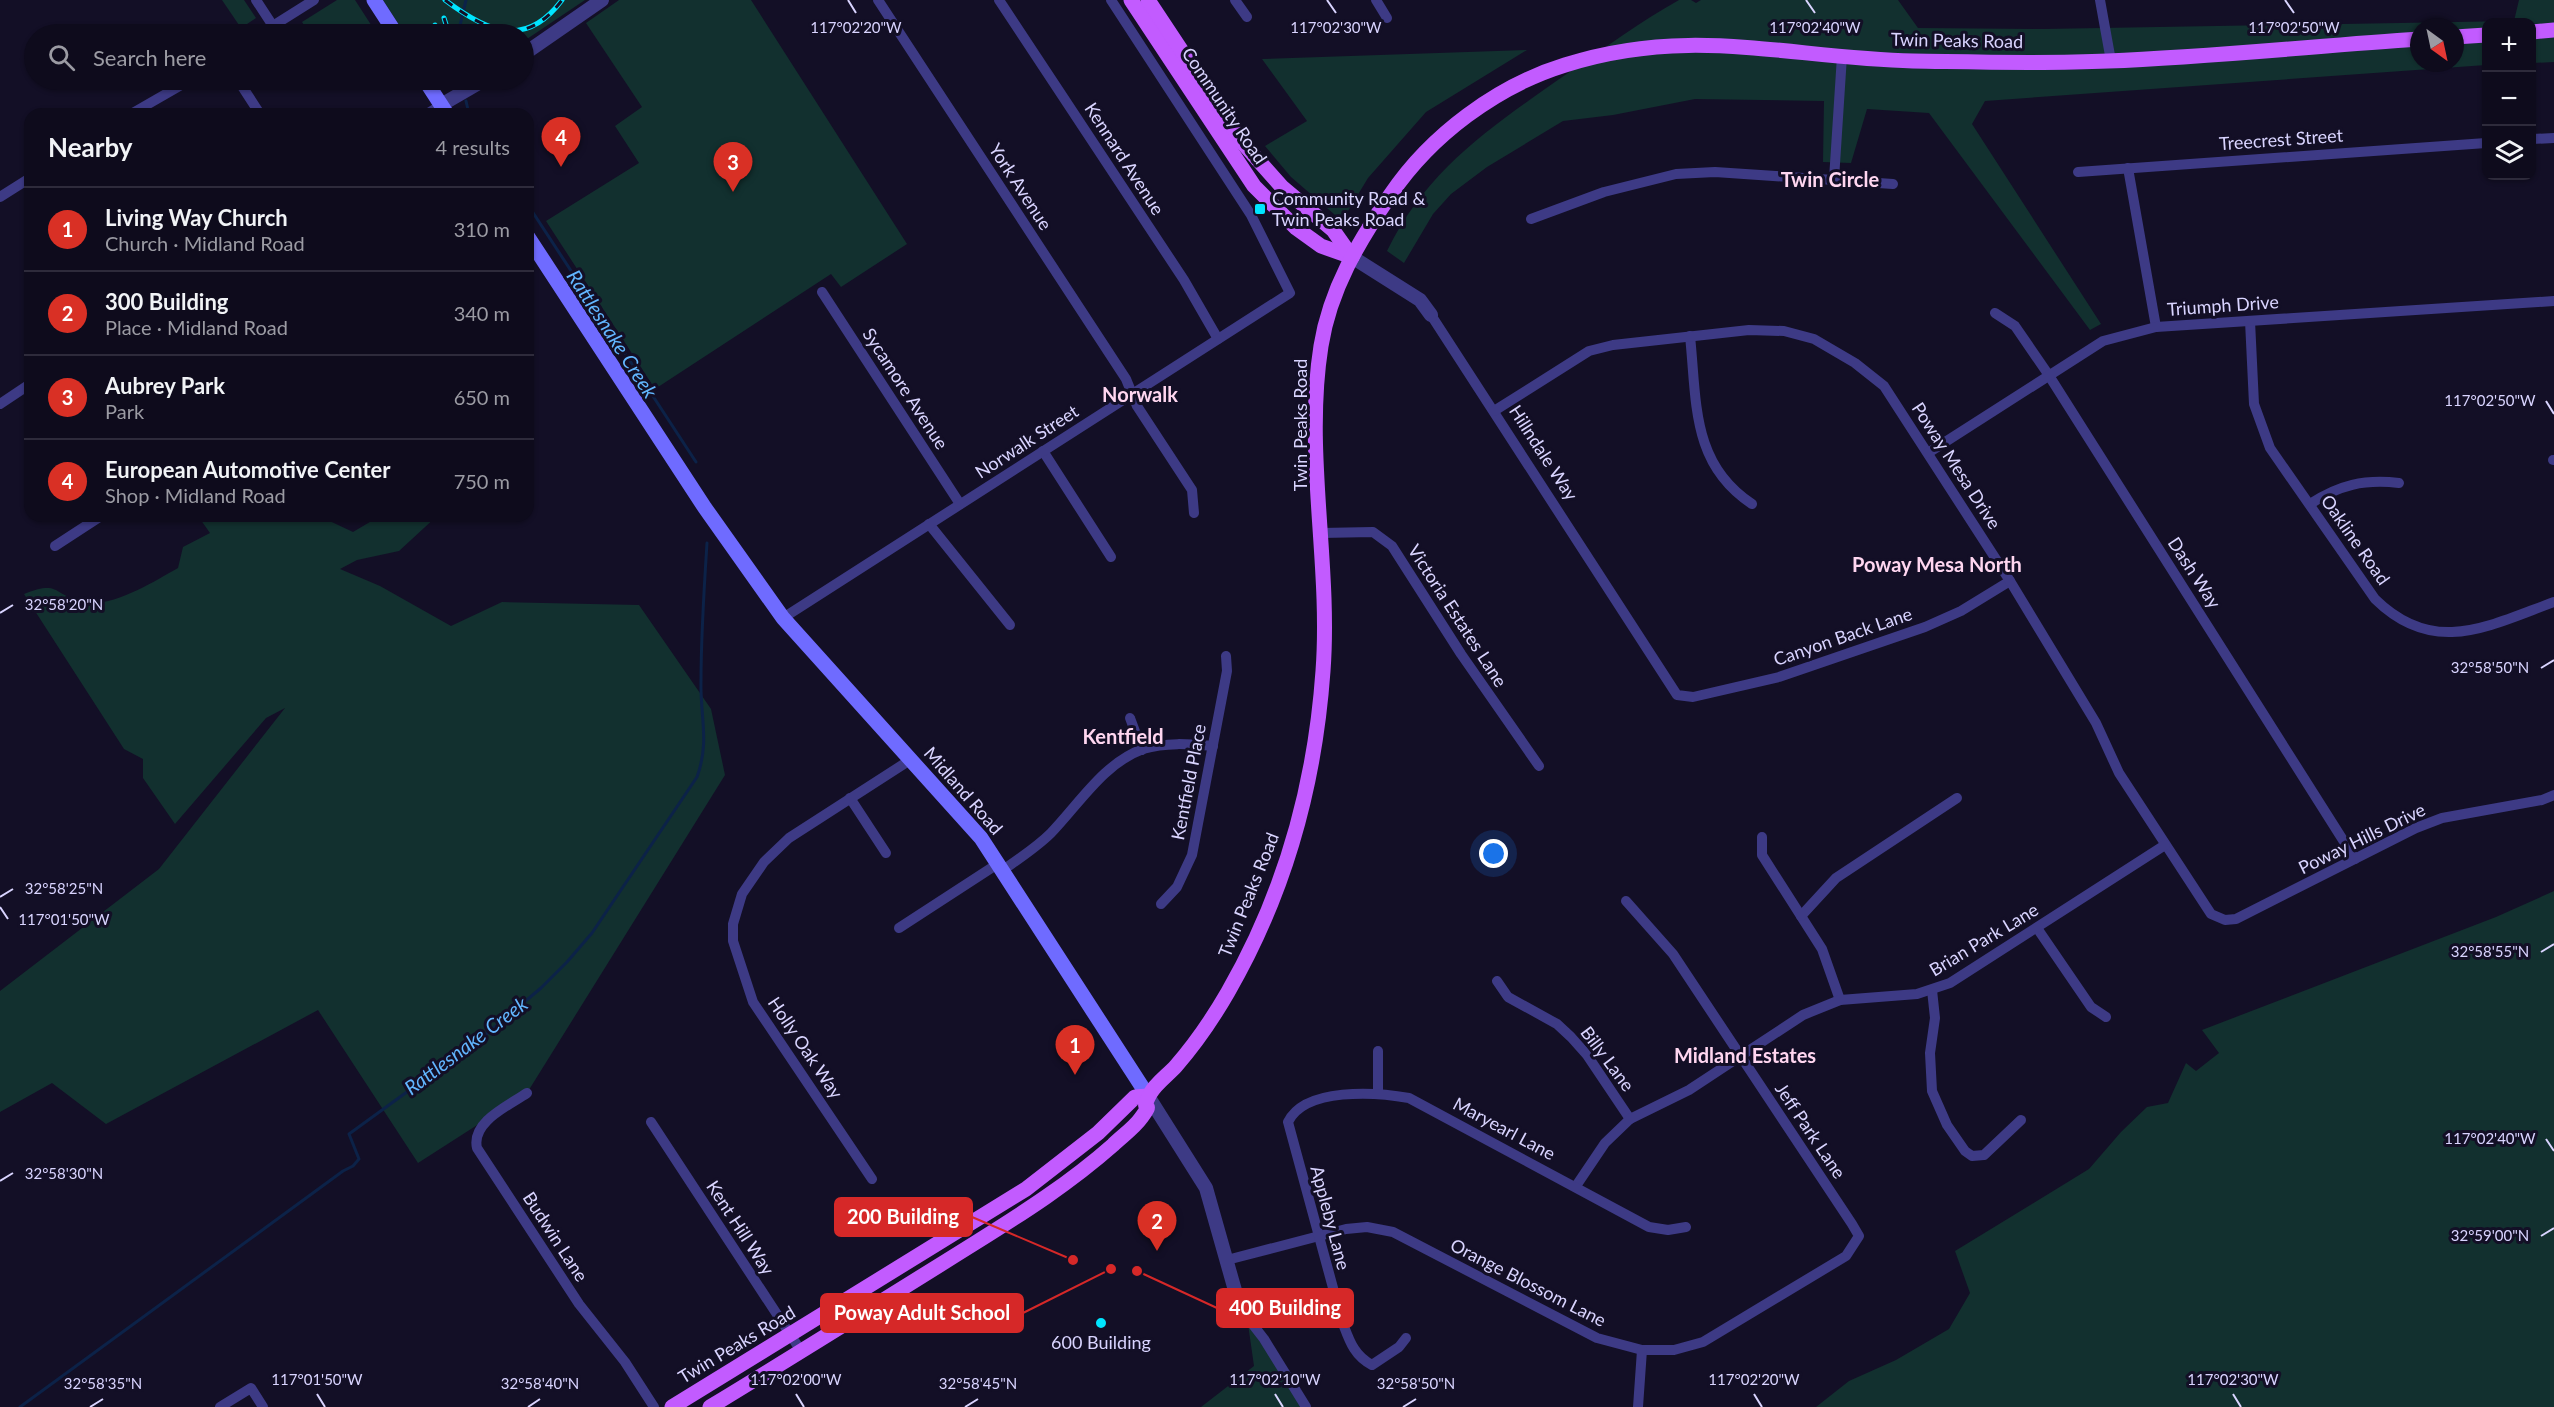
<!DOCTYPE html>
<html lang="en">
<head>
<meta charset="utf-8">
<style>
  :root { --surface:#0e0b1c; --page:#1c1929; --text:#f1f3f6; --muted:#9b9ba3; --line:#2e2b3b; --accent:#d93025 }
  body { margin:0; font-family:Lato,sans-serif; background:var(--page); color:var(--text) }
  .controls { position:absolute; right:18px; top:18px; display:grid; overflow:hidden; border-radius:12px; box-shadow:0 2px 4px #0004 }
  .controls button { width:54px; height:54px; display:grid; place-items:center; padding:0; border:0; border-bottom:2px solid var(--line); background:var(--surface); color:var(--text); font:30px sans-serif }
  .compass { position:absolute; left:2410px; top:18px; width:54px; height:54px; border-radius:50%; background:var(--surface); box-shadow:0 2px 4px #0004; rotate:147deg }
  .you { position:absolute; left:1494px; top:854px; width:21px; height:21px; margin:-15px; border:4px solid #fff; border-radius:50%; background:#1a73e8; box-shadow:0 0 0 9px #1a73e833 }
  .badge { display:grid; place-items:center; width:39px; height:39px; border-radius:50%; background:var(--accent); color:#fff; font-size:20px; font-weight:700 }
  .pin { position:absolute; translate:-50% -50px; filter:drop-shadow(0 2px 3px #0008) }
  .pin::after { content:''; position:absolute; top:32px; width:21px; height:18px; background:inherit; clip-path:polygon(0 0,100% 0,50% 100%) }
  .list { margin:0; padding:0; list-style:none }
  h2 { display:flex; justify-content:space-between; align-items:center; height:78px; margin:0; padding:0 24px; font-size:26px }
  h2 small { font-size:20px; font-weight:400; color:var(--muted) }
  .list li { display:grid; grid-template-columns:39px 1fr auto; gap:18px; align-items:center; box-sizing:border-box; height:84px; padding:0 24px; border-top:2px solid var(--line) }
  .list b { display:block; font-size:22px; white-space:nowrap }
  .list p { margin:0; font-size:20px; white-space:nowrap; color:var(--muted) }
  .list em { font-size:20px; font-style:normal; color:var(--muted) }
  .icon { flex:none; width:33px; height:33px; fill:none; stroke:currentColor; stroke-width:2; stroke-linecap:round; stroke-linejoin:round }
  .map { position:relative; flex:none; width:2554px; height:1407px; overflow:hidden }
  .search { position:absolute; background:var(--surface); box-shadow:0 2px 4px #0004; left:24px; top:24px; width:510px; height:66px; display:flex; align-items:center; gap:15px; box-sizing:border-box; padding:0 21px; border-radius:33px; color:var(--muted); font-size:22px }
  .panel { position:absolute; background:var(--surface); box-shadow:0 2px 4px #0004; left:24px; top:108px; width:510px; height:414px; border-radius:18px }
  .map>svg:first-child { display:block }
  .green { fill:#12302f; fill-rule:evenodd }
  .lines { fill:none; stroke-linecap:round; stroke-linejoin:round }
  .stream { stroke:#0c2248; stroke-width:3 }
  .minor { stroke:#3d3a85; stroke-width:10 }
  .tertiary { stroke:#3d3a85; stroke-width:14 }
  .secondary { stroke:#6f6bff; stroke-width:15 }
  .primary { stroke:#c25bff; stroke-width:15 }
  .rail-casing { stroke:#00e5ff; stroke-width:5 }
  .rail { stroke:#130f26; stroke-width:3; stroke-dasharray:9; stroke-linecap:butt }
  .ticks { fill:none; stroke:#d9d4ff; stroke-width:2 }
  .poi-dot { fill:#00e5ff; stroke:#130f26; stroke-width:2 }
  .labels { text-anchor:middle; stroke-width:6; stroke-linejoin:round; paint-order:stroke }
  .street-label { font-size:18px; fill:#d9d4ff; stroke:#130f26 }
  .poi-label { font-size:18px; fill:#d9d4ff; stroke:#130f26; text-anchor:start }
  .neighbourhood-label { font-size:20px; font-weight:bold; fill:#ffd6f0; stroke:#130f26 }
  .water-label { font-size:20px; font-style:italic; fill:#62b6ff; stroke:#130f26 }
  .ticks-label { font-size:15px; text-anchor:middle; fill:#d9d4ff; stroke:#130f26; stroke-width:6; stroke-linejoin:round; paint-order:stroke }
  .leader { fill:none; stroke:#d62828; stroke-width:2 }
  .callout-dot { fill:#d62828; stroke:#130f26; stroke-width:2 }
  .callout { fill:#d62828; stroke:#d62828; stroke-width:2 }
  .callout-label { font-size:20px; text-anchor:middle; font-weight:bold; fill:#fff }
</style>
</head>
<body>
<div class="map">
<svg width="2554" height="1407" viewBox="0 0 2554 1407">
  <rect width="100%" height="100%" fill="#130f26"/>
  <g class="green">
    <polygon points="222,0 244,0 256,18 241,28"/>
    <polygon points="337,0 355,0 375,31 369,34 310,34 302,22"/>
    <polygon points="383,0 585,0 524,41 524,34 405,34"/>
    <polygon points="619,0 751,0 907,244 841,287 831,274 655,389 546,221 639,163 615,126 642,107 586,23"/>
    <path d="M1679,0H1691L1696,3L1701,0H1898L1918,28L2044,29L2514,21L2519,0H2554V62L2532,63V22H2486V65L1985,101L1972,124L2101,324L2090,330L1929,113L1867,109L1851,163L1823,162L1824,101L1695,99L1613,115L1563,121L1487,167L1451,194L1433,214L1404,263L1387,251C1428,167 1494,125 1568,73C1605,48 1641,21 1679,0ZM2419,27H2455V63H2419Z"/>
    <polygon points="1527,50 1426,112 1368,178 1342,221 1291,177 1265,146 1307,121 1262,59"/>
    <path d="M198,516H319L353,532L380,516H437L399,551L357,560L340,569L380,586L451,626L502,602L639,605L711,709L725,775L527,1093L418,1163L318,1010L106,1124L52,1083L0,1112V991L159,869L285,708L266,718L175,824L143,778V759L124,749L24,594C59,580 53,594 81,602C111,609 153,582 178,568L183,547L210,533Z"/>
    <polygon points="2554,891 2554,1407 1816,1407 1849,1381 1896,1360 1949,1329 1970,1293 1955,1251 2089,1169 2121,1132 2147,1107 2168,1103 2186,1063 2196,1071 2219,1053 2202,1030 2496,917"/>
    <polygon points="1248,1324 1304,1407 1201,1407 1254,1366"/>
  </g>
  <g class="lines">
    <g class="stream">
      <polyline points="458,34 466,0"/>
      <polyline points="466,101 469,114"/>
      <polyline points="528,205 696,462"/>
      <path d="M20,1407L343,1171L353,1166L359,1159L349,1134L484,1036L541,988L567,962L592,933L697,777C710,741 700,717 701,681C701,635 704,589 707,543"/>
    </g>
    <g class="minor">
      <polyline points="256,0 273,26"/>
      <polyline points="878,0 1126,379 1137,406 1192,490 1194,513"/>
      <polyline points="999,0 1184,280 1218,339"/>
      <polyline points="1235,0 1247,17"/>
      <polyline points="1376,0 1387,18"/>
      <polyline points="2100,0 2111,61"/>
      <polyline points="260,34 314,0"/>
      <polyline points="238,80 260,114"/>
      <polyline points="131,114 190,80"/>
      <polyline points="427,114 441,105"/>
      <polyline points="2532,139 2554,138"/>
      <polyline points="2128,168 2156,327"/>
      <polyline points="2078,172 2486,143"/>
      <polyline points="1834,179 1842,56"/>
      <polyline points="0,197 30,178"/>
      <polyline points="1531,219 1604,192 1676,174 1715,172 1893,184"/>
      <polyline points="822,292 960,504"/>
      <polyline points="1995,313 2015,326 2048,374 2355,859"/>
      <polyline points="1431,315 1677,695 1693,697 1779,677 1925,627 1961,611 2010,581"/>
      <path d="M2250,321L2254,404L2270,448L2375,599C2434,657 2488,626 2554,602"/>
      <path d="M1690,336C1697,402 1691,464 1752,504"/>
      <polyline points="0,404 30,384"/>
      <polyline points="1494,411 1589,351 1613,345 1749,330 1784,331 1814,339 1855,363 1884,386 2010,581 2096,723 2119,773 2211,914 2225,920 2236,919 2416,828 2442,818 2542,800 2554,795"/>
      <polyline points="1043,451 1111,557"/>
      <polyline points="1928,453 2103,341 2156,327 2554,301"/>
      <polyline points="2553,460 2554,460"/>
      <path d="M2310,504C2339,485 2364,479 2399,483"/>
      <polyline points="929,524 1010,625"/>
      <polyline points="1321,533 1373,532 1392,546 1461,654 1539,766"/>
      <polyline points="55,546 101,516"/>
      <polyline points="783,618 1290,293 1251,215 1111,0"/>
      <polyline points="1130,718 1142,750"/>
      <polyline points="850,798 886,853"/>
      <polyline points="1762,837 1762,855 1822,949 1840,1000"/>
      <path d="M1003,870C1020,858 1037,847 1051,833C1079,804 1104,763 1143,749C1166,742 1189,744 1213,746"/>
      <polyline points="1161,904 1177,887 1192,855 1227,671 1226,656"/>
      <polyline points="1801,916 1836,878 1957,798"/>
      <polyline points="899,928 999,863"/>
      <polyline points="2037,928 2091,1007 2106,1017"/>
      <polyline points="1497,981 1508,997 1557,1024 1571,1037 1587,1055 1630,1119"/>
      <polyline points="1932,990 1935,1018 1930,1053 1932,1091 1947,1125 1965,1151 1972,1156 1984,1155 2021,1120"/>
      <path d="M527,1093C508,1106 471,1122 477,1148L579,1304L625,1362L654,1407"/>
      <polyline points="1378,1093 1378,1051"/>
      <polyline points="651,1122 801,1351"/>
      <polyline points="872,1179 753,1002 733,941 733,924 742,894 764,862 789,838 910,760"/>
      <polyline points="1576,1186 1605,1143 1630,1119 1689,1090 1803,1015 1840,1000 1917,994 1950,983 2165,845"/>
      <polyline points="1227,1260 1346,1229 1367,1227 1393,1232 1597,1338 1642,1350 1674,1350 1703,1342 1846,1256 1859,1236 1852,1224 1673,954 1626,901"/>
      <polyline points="1240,1308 1264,1339 1306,1407"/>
      <path d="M1406,1338L1399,1347L1372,1365C1353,1355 1349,1339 1342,1321L1288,1122C1305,1087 1376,1092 1409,1098L1649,1227L1668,1230L1686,1227"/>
      <polyline points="220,1407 251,1388 263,1407"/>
      <polyline points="1638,1407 1642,1350"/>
    </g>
    <g class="tertiary">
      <polyline points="524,54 602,0"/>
      <polyline points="441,105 484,80"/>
      <polyline points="1352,257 1420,300 1431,315"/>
      <polyline points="1148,1096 1206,1188 1240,1308"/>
    </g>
    <g class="secondary">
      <polyline points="374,0 396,34"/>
      <polyline points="425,80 447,114"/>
      <polyline points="528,237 705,508 783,618 981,838 1148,1096"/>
    </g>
    <g class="primary">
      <polyline points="1131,0 1254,186 1296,228 1321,246 1352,257"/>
      <polyline points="1148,0 1242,142 1282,187 1333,230 1352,257"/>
      <polyline points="2532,32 2554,30"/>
      <polyline points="2455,37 2486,35"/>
      <polyline points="672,1407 1026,1189 1098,1133 1135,1097 1148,1096"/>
      <path d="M710,1407C799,1353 887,1298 975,1243C1023,1213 1070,1183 1113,1145C1121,1137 1134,1128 1141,1118C1156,1098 1138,1116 1150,1094C1155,1084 1168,1075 1176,1066C1196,1043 1213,1018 1228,992C1285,893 1315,784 1323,671C1331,563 1304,453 1321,346C1330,289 1359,241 1391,194C1431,135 1497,86 1565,65C1690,25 1788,58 1913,61C1978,62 2043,64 2108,61C2212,57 2315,46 2419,39"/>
    </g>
    <defs>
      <g id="rail">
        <path d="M445,0C486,31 525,50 562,0"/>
        <polyline points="444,18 449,34"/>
        <polyline points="435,25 440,34"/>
      </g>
    </defs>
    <use href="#rail" class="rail-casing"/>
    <use href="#rail" class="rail"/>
  </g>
  <path class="ticks" d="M848,0L856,13M1327,0L1336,13M1806,0L1815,13M2285,0L2294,13M2546,401L2554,414M0,613L13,605M2541,668L2554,660M0,897L13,889M0,907L8,919M2541,952L2554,944M2546,1139L2554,1151M0,1181L13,1173M2541,1236L2554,1228M317,1394L325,1407M796,1394L804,1407M1275,1394L1283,1407M1754,1394L1762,1407M2233,1394L2241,1407M90,1407L103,1399M528,1407L540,1399M965,1407L978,1399M1403,1407L1416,1399"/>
  <g class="poi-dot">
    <rect x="1254" y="203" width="12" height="12" rx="3"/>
    <circle cx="1101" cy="1323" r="6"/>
  </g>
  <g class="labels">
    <g class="street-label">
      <text transform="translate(1957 41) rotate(1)" y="6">Twin Peaks Road</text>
      <text transform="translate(1224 106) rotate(56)" y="6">Community Road</text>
      <text transform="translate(2281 140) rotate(-4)" y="6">Treecrest Street</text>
      <text transform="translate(1124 159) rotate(57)" y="6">Kennard Avenue</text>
      <text transform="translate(1020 187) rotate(57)" y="6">York Avenue</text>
      <text transform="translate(2223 306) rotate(-4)" y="6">Triumph Drive</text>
      <text transform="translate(905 389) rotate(57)" y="6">Sycamore Avenue</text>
      <text transform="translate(1301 425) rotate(-90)" y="6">Twin Peaks Road</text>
      <text transform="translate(1027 442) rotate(-33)" y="6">Norwalk Street</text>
      <text transform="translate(1543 453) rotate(57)" y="6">Hillndale Way</text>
      <text transform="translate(1956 466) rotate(57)" y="6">Poway Mesa Drive</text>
      <text transform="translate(2355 540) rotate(55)" y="6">Oakline Road</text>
      <text transform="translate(2194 573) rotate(57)" y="6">Dash Way</text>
      <text transform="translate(1457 616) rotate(57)" y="6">Victoria Estates Lane</text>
      <text transform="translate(1843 637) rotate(-19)" y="6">Canyon Back Lane</text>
      <text transform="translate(1189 782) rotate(-79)" y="6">Kentfield Place</text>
      <text transform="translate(963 791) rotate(49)" y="6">Midland Road</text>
      <text transform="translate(2362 839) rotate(-26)" y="6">Poway Hills Drive</text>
      <text transform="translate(1249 895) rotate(-68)" y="6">Twin Peaks Road</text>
      <text transform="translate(1984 940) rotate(-31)" y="6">Brian Park Lane</text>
      <text transform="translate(805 1048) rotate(56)" y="6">Holly Oak Way</text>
      <text transform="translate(1607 1059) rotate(53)" y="6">Billy Lane</text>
      <text transform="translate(1504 1129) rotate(28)" y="6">Maryearl Lane</text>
      <text transform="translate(1810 1131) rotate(56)" y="6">Jeff Park Lane</text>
      <text transform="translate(1330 1218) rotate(75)" y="6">Appleby Lane</text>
      <text transform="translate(740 1228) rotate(57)" y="6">Kent Hill Way</text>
      <text transform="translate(555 1237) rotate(57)" y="6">Budwin Lane</text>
      <text transform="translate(1528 1283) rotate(27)" y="6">Orange Blossom Lane</text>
      <text transform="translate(737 1345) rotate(-31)" y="6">Twin Peaks Road</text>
    </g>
    <g class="poi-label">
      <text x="1272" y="205">Community Road &amp;<tspan x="1272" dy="21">Twin Peaks Road</tspan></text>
      <text x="1101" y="1349" text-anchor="middle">600 Building</text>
    </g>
    <g class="neighbourhood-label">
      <text x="1830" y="187">Twin Circle</text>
      <text x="1140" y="402">Norwalk</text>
      <text x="1937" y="572">Poway Mesa North</text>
      <text x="1123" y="744">Kentfield</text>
      <text x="1745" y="1063">Midland Estates</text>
    </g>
    <g class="water-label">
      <text transform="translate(612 334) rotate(57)" y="7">Rattlesnake Creek</text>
      <text transform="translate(466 1046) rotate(-37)" y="7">Rattlesnake Creek</text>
    </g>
  </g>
  <g class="ticks-label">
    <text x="856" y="33">117°02'20"W</text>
    <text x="1336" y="33">117°02'30"W</text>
    <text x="1815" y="33">117°02'40"W</text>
    <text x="2294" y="33">117°02'50"W</text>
    <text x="2490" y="406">117°02'50"W</text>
    <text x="64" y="610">32°58'20"N</text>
    <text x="2490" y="673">32°58'50"N</text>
    <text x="64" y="894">32°58'25"N</text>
    <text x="64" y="925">117°01'50"W</text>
    <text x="2490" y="957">32°58'55"N</text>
    <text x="2490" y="1144">117°02'40"W</text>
    <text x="64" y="1179">32°58'30"N</text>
    <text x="2490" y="1241">32°59'00"N</text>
    <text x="317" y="1385">117°01'50"W</text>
    <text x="796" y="1385">117°02'00"W</text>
    <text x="1275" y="1385">117°02'10"W</text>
    <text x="1754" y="1385">117°02'20"W</text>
    <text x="2233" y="1385">117°02'30"W</text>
    <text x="103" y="1389">32°58'35"N</text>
    <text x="540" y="1389">32°58'40"N</text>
    <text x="978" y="1389">32°58'45"N</text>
    <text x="1416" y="1389">32°58'50"N</text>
  </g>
  <path class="leader" d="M1073 1260L972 1217M1137 1271L1217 1308M1111 1269L1023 1313"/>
  <g class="callout-dot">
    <circle cx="1073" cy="1260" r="6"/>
    <circle cx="1137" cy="1271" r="6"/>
    <circle cx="1111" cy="1269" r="6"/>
  </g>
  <g class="callout">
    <rect x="835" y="1198" width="137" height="38" rx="6"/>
    <rect x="1217" y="1289" width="136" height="38" rx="6"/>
    <rect x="821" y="1294" width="202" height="38" rx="6"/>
  </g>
  <g class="callout-label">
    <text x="903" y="1224">200 Building</text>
    <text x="1285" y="1315">400 Building</text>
    <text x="922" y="1320">Poway Adult School</text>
  </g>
</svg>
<div class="controls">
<button>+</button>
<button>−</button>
<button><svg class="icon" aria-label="layers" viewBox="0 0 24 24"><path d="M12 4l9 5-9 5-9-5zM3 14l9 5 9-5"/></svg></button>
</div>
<svg class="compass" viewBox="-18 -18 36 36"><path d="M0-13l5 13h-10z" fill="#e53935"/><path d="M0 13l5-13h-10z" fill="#9b9ba3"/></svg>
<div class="you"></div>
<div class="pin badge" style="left:1075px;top:1075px">1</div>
<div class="pin badge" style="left:1157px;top:1251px">2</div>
<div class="pin badge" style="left:733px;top:192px">3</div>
<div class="pin badge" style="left:561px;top:167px">4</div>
<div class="search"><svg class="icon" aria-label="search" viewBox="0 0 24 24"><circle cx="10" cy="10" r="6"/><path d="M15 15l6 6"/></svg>Search here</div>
<section class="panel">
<h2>Nearby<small>4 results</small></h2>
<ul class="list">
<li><span class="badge">1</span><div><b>Living Way Church</b><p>Church · Midland Road</p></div><em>310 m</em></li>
<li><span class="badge">2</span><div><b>300 Building</b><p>Place · Midland Road</p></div><em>340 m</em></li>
<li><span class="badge">3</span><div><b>Aubrey Park</b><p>Park</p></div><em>650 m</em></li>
<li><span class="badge">4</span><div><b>European Automotive Center</b><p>Shop · Midland Road</p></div><em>750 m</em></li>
</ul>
</section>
</div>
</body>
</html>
